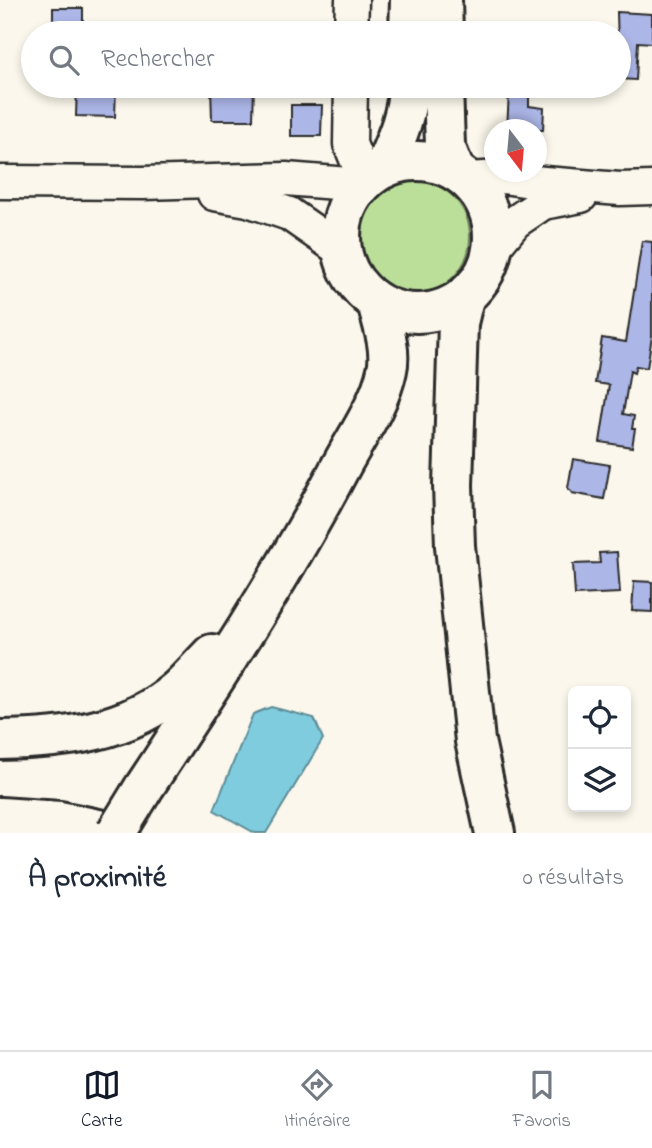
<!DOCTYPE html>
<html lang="fr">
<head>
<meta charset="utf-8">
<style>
  :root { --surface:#fff; --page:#f6f6f7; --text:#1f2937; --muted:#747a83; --line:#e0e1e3; --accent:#111827 }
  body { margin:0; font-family:"Indie Flower",sans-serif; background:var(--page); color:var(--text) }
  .controls { position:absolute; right:21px; bottom:21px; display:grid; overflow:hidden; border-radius:10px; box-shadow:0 4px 10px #0003 }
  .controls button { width:63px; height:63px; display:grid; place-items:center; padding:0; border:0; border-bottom:2px solid var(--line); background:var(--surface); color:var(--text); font:35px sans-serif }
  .compass { position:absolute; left:484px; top:119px; width:63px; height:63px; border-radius:50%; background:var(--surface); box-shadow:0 4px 10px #0003; rotate:164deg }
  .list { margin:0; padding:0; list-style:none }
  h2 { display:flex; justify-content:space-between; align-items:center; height:91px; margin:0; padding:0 28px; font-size:30px }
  h2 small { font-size:23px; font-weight:400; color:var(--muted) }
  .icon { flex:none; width:38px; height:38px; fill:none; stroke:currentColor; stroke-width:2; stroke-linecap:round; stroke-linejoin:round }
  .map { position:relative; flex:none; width:652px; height:833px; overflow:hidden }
  .search { position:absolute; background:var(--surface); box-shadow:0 4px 10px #0003; left:21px; right:21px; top:21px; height:77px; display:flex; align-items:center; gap:18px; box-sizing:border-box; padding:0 24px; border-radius:38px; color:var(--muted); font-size:26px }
  .sheet { height:217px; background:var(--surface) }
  nav { display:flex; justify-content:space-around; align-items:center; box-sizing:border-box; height:98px; border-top:2px solid var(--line); background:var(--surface); font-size:19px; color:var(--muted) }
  nav a { display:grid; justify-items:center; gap:4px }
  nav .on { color:var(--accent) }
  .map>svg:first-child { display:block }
  .green { fill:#bbdf99; stroke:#738562; stroke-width:2 }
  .water { fill:#7fccde; stroke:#5d8c96; stroke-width:2 }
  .building { fill:#acb6e7; stroke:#2b2b2b; stroke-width:2 }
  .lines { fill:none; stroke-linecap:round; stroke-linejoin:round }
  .minor-casing { stroke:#2b2b2b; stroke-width:37 }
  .major-casing { stroke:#2b2b2b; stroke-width:44 }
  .highway-casing { stroke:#2b2b2b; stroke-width:44 }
  .minor { stroke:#fbf7ec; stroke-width:32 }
  .major { stroke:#fbf7ec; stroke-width:38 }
  .highway { stroke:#fbf7ec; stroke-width:38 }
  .highway-bridge-casing { stroke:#2b2b2b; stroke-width:44; stroke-linecap:butt }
  .highway-bridge { stroke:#fbf7ec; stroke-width:38 }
</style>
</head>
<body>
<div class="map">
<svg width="652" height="833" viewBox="0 0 652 833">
  <rect width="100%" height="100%" fill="#fbf7ec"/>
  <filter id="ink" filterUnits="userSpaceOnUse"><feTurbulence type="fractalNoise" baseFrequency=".0143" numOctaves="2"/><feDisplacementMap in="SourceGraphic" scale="14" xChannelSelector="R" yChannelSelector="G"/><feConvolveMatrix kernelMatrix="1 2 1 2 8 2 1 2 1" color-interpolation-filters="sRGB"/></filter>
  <g filter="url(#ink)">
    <circle class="green" cx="413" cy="237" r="57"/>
    <polygon class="water" points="271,707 314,718 323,739 266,833 255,833 214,810 253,714"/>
    <g class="building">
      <rect x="53" y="8" width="30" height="25"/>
      <polygon points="617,12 652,14 652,43 638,42 636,80 619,79"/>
      <polygon points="77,86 116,87 115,117 76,116"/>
      <polygon points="211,86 254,86 253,120 212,120"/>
      <polygon points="509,91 529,91 529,106 544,108 543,130 507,130"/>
      <polygon points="291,105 322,105 321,136 291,136"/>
      <polygon points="642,241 652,242 652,336 647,368 636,366 634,373 630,371 623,414 634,416 632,429 635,429 632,447 600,442 609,385 595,383 602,338 626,342"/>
      <polygon points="573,459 610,465 604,499 572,493 568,488"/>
      <polygon points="617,552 620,593 575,595 573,564 600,563 599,553"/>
      <polygon points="634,581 652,582 652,612 632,611"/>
    </g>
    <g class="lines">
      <defs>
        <g id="minor">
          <polyline points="351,33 352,0"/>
          <polyline points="351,86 350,144 365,181"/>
          <polyline points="466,179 503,177 544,183 620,189 652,188"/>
          <polyline points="0,182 143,183 286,179 361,185"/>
          <polyline points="214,194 248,200 289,214 342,251"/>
          <polyline points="492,250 515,222 543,203 581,196"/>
        </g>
        <g id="major">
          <polyline points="442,0 443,33"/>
          <polyline points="409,33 410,0"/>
          <polyline points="443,86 445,146 455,171"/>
          <circle cx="417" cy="237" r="76"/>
          <path d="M384,168C395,142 408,114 408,86"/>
        </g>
        <g id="highway">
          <polyline points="464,298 458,323 453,485 455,546 475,741 495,833"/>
          <path d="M0,740C63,739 128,733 178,689C190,678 201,665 212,654"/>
          <path d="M143,789C212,684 282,578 341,466C357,436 380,404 387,370C392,349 382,323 377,302"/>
          <polyline points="0,817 60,821 118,833"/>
        </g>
      </defs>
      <use href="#minor" class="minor-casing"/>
      <use href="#major" class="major-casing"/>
      <use href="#highway" class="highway-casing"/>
      <use href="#minor" class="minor"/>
      <use href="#major" class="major"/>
      <use href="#highway" class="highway"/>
      <defs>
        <polyline id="highway-bridge" points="116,833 143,789"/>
      </defs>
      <use href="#highway-bridge" class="highway-bridge-casing"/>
      <use href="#highway-bridge" class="highway-bridge"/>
    </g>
  </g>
</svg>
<div class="controls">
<button><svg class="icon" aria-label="locate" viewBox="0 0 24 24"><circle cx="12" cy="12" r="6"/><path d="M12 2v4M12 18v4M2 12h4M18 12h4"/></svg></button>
<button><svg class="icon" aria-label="layers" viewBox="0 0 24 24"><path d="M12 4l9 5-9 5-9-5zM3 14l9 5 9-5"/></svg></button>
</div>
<svg class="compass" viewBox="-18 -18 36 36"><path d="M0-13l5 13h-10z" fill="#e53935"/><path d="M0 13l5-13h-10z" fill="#747a83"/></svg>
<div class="search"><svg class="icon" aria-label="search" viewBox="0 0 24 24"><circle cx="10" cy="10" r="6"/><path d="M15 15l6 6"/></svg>Rechercher</div>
</div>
<section class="sheet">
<h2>À proximité<small>0 résultats</small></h2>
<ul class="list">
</ul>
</section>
<nav>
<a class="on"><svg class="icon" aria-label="map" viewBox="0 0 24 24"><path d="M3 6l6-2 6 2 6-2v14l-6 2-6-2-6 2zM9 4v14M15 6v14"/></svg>Carte</a>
<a><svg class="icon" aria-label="directions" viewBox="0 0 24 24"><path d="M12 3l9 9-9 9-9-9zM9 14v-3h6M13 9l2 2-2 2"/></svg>Itinéraire</a>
<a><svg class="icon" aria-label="saved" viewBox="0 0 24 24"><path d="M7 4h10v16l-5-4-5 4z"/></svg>Favoris</a>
</nav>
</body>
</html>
